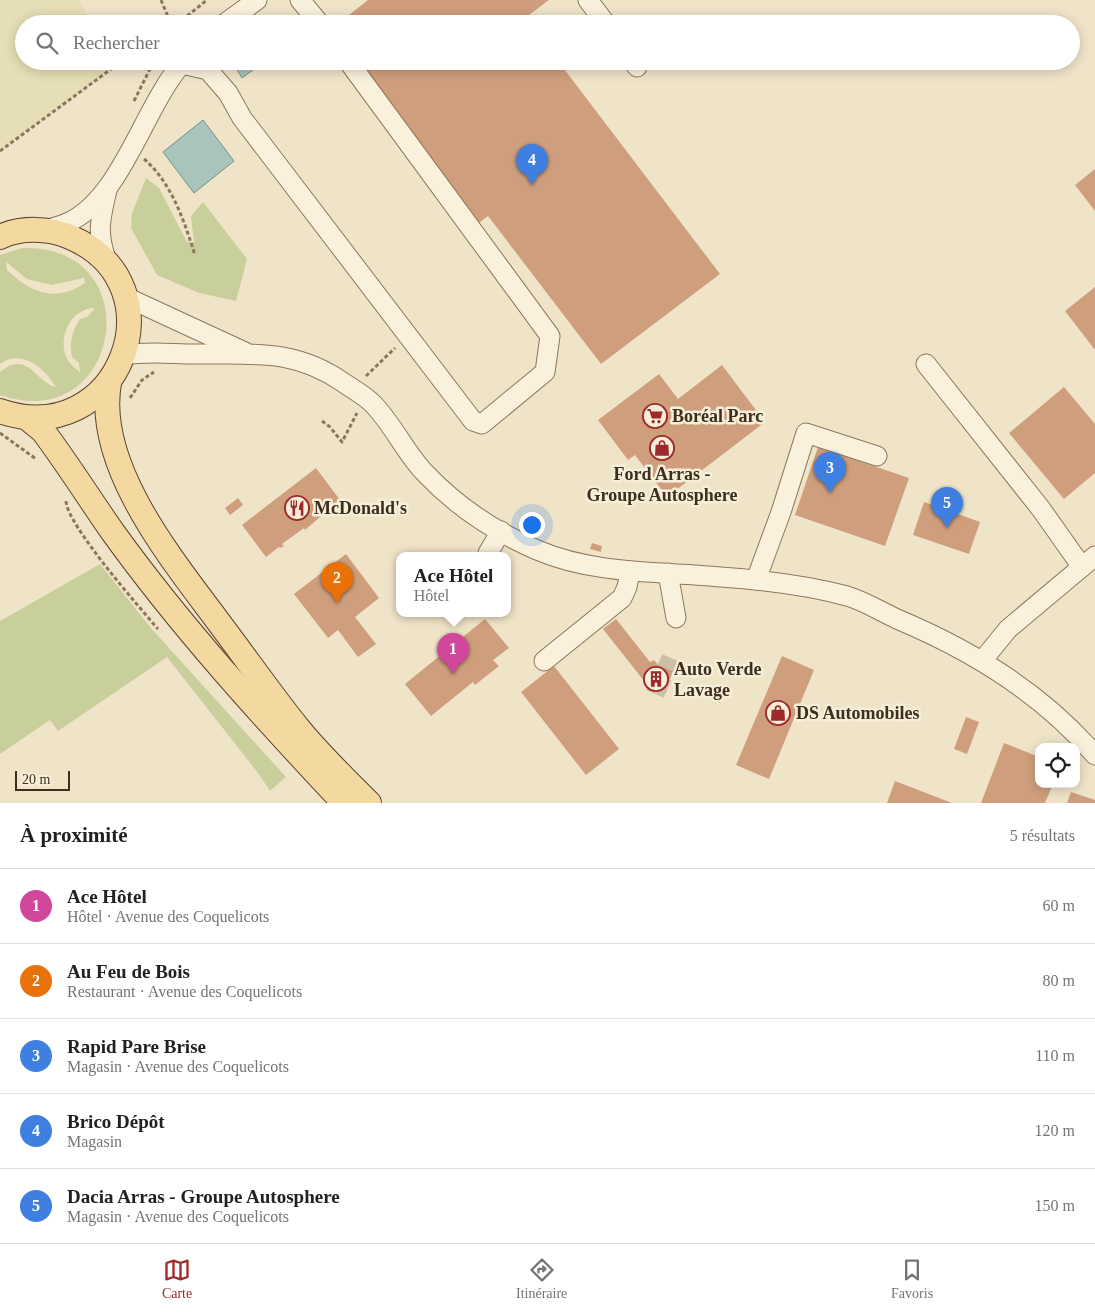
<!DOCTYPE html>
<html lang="fr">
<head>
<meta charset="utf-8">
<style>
  :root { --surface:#fff; --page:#f2f2f2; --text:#202124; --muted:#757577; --line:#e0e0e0; --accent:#9e2a2b }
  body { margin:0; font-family:Georgia,serif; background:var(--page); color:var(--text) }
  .controls { position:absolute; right:15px; bottom:15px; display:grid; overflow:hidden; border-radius:10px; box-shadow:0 2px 12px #0003 }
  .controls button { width:45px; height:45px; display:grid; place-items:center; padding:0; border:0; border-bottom:1px solid var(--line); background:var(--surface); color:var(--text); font:25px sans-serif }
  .scale { position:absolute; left:15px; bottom:12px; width:55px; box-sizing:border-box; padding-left:5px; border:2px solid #3d2e20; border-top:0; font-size:14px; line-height:18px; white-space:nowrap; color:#3d2e20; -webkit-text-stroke:4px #f7eed8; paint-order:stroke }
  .you { position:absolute; left:531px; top:524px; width:18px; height:18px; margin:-12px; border:4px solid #fff; border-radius:50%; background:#1a73e8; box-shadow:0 0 0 8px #1a73e833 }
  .badge { display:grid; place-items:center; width:32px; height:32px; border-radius:50%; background:var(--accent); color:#fff; font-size:16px; font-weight:700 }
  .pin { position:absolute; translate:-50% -41px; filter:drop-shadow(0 1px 2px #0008) }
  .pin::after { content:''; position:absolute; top:26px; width:18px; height:15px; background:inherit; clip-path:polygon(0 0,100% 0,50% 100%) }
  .popup { position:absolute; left:396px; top:552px; width:115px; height:65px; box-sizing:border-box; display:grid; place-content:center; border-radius:10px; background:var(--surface); filter:drop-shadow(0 1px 4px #0005); font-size:16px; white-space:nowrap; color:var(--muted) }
  .popup b { font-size:19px; color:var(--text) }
  .popup::after { content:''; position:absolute; left:50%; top:100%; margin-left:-10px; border:10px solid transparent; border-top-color:var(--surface) }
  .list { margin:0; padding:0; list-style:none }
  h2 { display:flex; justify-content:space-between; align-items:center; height:65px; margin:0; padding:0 20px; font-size:21px }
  h2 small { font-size:16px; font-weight:400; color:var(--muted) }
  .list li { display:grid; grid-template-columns:32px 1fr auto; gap:15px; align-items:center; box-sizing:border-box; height:75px; padding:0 20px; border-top:1px solid var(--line) }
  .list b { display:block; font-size:19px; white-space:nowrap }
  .list p { margin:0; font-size:16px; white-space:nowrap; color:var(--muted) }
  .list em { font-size:16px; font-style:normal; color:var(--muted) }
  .icon { flex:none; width:28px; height:28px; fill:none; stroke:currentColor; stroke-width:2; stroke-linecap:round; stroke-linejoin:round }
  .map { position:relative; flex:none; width:1095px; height:803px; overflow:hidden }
  .search { position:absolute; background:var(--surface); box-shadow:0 2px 12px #0003; left:15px; right:15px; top:15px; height:55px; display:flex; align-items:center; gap:12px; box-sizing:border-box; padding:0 18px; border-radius:28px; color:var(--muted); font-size:19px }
  .sheet { height:440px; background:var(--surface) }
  nav { display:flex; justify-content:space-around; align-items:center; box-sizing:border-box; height:70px; border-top:1px solid var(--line); background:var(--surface); font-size:14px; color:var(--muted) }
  nav a { display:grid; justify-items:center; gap:2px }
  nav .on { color:var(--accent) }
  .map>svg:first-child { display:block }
  .farmland { fill:#e6deb5 }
  .green { fill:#c9cf9b; fill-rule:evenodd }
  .water { fill:#a9c4bc; stroke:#6f938a }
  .building { fill:#cf9f7d }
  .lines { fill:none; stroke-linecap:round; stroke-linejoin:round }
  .minor-tunnel { stroke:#ccc0a6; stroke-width:19; stroke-dasharray:19 9; stroke-linecap:butt }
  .minor-casing { stroke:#8d765c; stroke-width:21 }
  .major-casing { stroke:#5b4430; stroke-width:26 }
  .path { stroke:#8d765c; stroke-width:3; stroke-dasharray:4 2.5; stroke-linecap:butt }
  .minor { stroke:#faf1dc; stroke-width:19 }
  .major { stroke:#f3d9a0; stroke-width:24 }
  .labels { text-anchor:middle; stroke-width:5; stroke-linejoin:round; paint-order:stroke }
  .poi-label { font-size:18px; font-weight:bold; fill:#3d2e20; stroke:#f7eed8; text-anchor:start }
</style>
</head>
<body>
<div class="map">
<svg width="1095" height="803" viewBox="0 0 1095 803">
  <rect width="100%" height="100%" fill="#f0e4c8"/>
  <polygon class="farmland" points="0,0 79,0 92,24 24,24 24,61 112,61 115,66 0,151"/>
  <g class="green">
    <polygon points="146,178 159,188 187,242 194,242 191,216 203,202 247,259 236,301 199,293 157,275 131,228 132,213"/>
    <path d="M22,248C152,244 122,437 0,395V372C28,349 35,382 56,387C45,369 22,348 0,364V255ZM6,262L27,279L52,285L84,278L85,283C55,303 31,293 7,270ZM95,308L87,317L80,319C72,332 69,342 72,357L79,363L80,372C74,367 67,362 65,354C59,333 73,308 95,308Z"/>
    <polygon points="100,564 150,627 286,777 270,791 258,773 167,657 58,731 50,720 0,754 0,621"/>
  </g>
  <g class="water">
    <polygon points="232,61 265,61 242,78"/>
    <polygon points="203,120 234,161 194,193 163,152"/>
  </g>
  <g class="building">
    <polygon points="368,0 549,0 525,18 529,24 341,24 340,22"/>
    <polygon points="370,61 558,61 720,274 601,364 488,216 476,225 360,72 371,63"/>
    <polygon points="1095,169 1095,211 1075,185"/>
    <polygon points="1095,287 1095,350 1065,311"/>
    <polygon points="722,365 765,422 667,497 635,455 628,460 598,420 659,374 678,399"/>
    <polygon points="1064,387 1095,424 1095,473 1064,499 1009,433"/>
    <polygon points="818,447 909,478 885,546 795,515"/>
    <polygon points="316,468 340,500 305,530 304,528 282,544 284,546 280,548 279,547 266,557 242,525"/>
    <polygon points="238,498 243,505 230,515 225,508"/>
    <polygon points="924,502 980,522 969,554 913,535"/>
    <polygon points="592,543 602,546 601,552 590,549"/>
    <polygon points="346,554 379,598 355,617 376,644 358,657 338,630 328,638 294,594"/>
    <polygon points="485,619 509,648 493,660 499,666 475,685 473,682 431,716 405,684"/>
    <polygon points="616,619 650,662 654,660 658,665 662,656 677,663 664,693 648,686 603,629"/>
    <polygon points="782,656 814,670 769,779 736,765"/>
    <polygon points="554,666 619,749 586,775 521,692"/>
    <polygon points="966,717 979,722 967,754 954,749"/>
    <polygon points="1004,743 1039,757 1039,784 1053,784 1045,803 981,803"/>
    <polygon points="895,781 952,803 887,803"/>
    <polygon points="1071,792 1095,800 1095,803 1067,803"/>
  </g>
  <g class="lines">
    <polyline class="minor-tunnel" points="655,694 671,658"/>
    <defs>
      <g id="minor">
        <polyline points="300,0 320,24"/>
        <polyline points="588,0 606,24"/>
        <polyline points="224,24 257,0"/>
        <polyline points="633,61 637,67"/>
        <polyline points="182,64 208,70 228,93 242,118 473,421 482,424 545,372 550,336 348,61"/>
        <path d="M107,190C100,220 96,234 108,264"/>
        <path d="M45,230C53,228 60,226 67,223C122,199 144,105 184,61"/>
        <polyline points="126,297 245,352"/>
        <path d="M124,355C148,351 171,354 196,354C253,355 294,348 344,383C353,389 362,394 371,402C392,422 404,451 424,472C456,506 495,532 537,550C596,575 659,571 721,577C763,580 806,585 847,596C864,601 880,611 897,619C971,650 1042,693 1095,755"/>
        <polyline points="926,364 1041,509 1082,567"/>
        <polyline points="488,553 501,531"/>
        <polyline points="668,573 676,618"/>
        <polyline points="756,580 781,512 806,433 877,456"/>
        <polyline points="544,661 622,598 627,587 630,572"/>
        <polyline points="982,661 1008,629 1095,556"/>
      </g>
      <g id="major">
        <path d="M0,237C21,227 49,228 70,237C183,285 119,452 0,411"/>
        <path d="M109,383C94,468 176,564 223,628C248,661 272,696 298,728C320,755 345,779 369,803"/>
        <path d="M27,418L43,431C67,463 89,498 112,531C181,627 263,717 344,803"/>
      </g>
    </defs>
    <use href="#minor" class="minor-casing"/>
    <use href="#major" class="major-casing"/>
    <g class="path">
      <polyline points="161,0 171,24"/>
      <polyline points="177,24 207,0"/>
      <polyline points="134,101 154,61"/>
      <polyline points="0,151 122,61"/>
      <path d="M144,159C172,183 184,221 195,255"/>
      <polyline points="366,376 395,348"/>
      <polyline points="130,398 142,380 154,372"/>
      <polyline points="322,421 330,427 342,442 357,413"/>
      <polyline points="0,433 36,459"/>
      <path d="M66,501C67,525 140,608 158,629"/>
    </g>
    <use href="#minor" class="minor"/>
    <use href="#major" class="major"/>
  </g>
  <defs>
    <symbol id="supermarket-ring" viewBox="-11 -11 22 22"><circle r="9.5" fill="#f7eed8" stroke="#9e2a2b" stroke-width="1.5"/><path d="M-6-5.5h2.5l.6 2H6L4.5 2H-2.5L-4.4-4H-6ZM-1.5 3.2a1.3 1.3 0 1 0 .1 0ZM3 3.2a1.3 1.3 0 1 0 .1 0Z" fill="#9e2a2b"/></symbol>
    <symbol id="shop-ring" viewBox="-11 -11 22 22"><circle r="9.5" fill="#f7eed8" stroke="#9e2a2b" stroke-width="1.5"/><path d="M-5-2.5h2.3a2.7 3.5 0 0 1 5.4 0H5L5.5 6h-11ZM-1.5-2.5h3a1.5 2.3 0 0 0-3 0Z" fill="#9e2a2b"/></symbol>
    <symbol id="restaurant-ring" viewBox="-11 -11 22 22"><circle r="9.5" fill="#f7eed8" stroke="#9e2a2b" stroke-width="1.5"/><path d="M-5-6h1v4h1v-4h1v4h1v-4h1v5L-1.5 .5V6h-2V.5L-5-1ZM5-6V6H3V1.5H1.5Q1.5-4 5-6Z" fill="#9e2a2b"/></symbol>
    <symbol id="building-ring" viewBox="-11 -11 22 22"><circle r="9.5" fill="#f7eed8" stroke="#9e2a2b" stroke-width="1.5"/><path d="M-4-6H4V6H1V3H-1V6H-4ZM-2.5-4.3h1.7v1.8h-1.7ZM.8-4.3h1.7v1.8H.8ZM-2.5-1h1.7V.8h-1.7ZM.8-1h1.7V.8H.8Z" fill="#9e2a2b"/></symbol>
  </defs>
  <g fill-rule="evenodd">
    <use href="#supermarket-ring" x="641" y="402" width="28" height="28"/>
    <use href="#shop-ring" x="648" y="434" width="28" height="28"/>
    <use href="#restaurant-ring" x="283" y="494" width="28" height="28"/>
    <use href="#building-ring" x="642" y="665" width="28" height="28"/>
    <use href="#shop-ring" x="764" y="699" width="28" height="28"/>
  </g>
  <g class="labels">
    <g class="poi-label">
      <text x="672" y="422">Boréal Parc</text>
      <text x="662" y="480" text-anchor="middle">Ford Arras -<tspan x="662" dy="21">Groupe Autosphere</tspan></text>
      <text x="314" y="514">McDonald's</text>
      <text x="674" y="675">Auto Verde<tspan x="674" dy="21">Lavage</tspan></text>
      <text x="796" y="719">DS Automobiles</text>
    </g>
  </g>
</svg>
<div class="controls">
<button><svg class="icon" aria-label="locate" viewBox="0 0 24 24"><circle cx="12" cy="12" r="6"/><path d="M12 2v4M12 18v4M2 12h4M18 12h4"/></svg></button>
</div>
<div class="scale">20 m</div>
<div class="you"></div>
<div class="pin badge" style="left:453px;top:674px;background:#d1479c">1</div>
<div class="popup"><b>Ace Hôtel</b>Hôtel</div>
<div class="pin badge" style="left:337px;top:603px;background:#e8710a">2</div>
<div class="pin badge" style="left:830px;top:493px;background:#3f7fe0">3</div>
<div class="pin badge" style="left:532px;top:185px;background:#3f7fe0">4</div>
<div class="pin badge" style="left:947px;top:528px;background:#3f7fe0">5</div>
<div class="search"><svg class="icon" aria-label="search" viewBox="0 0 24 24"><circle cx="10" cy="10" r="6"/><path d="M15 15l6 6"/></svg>Rechercher</div>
</div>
<section class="sheet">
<h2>À proximité<small>5 résultats</small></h2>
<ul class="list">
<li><span class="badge" style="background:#d1479c">1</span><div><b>Ace Hôtel</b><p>Hôtel · Avenue des Coquelicots</p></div><em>60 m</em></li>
<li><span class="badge" style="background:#e8710a">2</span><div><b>Au Feu de Bois</b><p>Restaurant · Avenue des Coquelicots</p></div><em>80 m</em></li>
<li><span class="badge" style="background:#3f7fe0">3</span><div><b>Rapid Pare Brise</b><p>Magasin · Avenue des Coquelicots</p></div><em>110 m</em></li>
<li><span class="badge" style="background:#3f7fe0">4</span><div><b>Brico Dépôt</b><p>Magasin</p></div><em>120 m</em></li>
<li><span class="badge" style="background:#3f7fe0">5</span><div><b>Dacia Arras - Groupe Autosphere</b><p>Magasin · Avenue des Coquelicots</p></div><em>150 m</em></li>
</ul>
</section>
<nav>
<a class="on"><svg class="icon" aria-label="map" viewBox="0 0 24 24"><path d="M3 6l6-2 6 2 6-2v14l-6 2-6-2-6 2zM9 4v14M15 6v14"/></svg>Carte</a>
<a><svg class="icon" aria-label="directions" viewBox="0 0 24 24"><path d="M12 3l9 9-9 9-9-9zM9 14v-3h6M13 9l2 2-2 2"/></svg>Itinéraire</a>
<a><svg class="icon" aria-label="saved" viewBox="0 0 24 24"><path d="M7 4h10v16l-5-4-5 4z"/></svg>Favoris</a>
</nav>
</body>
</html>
